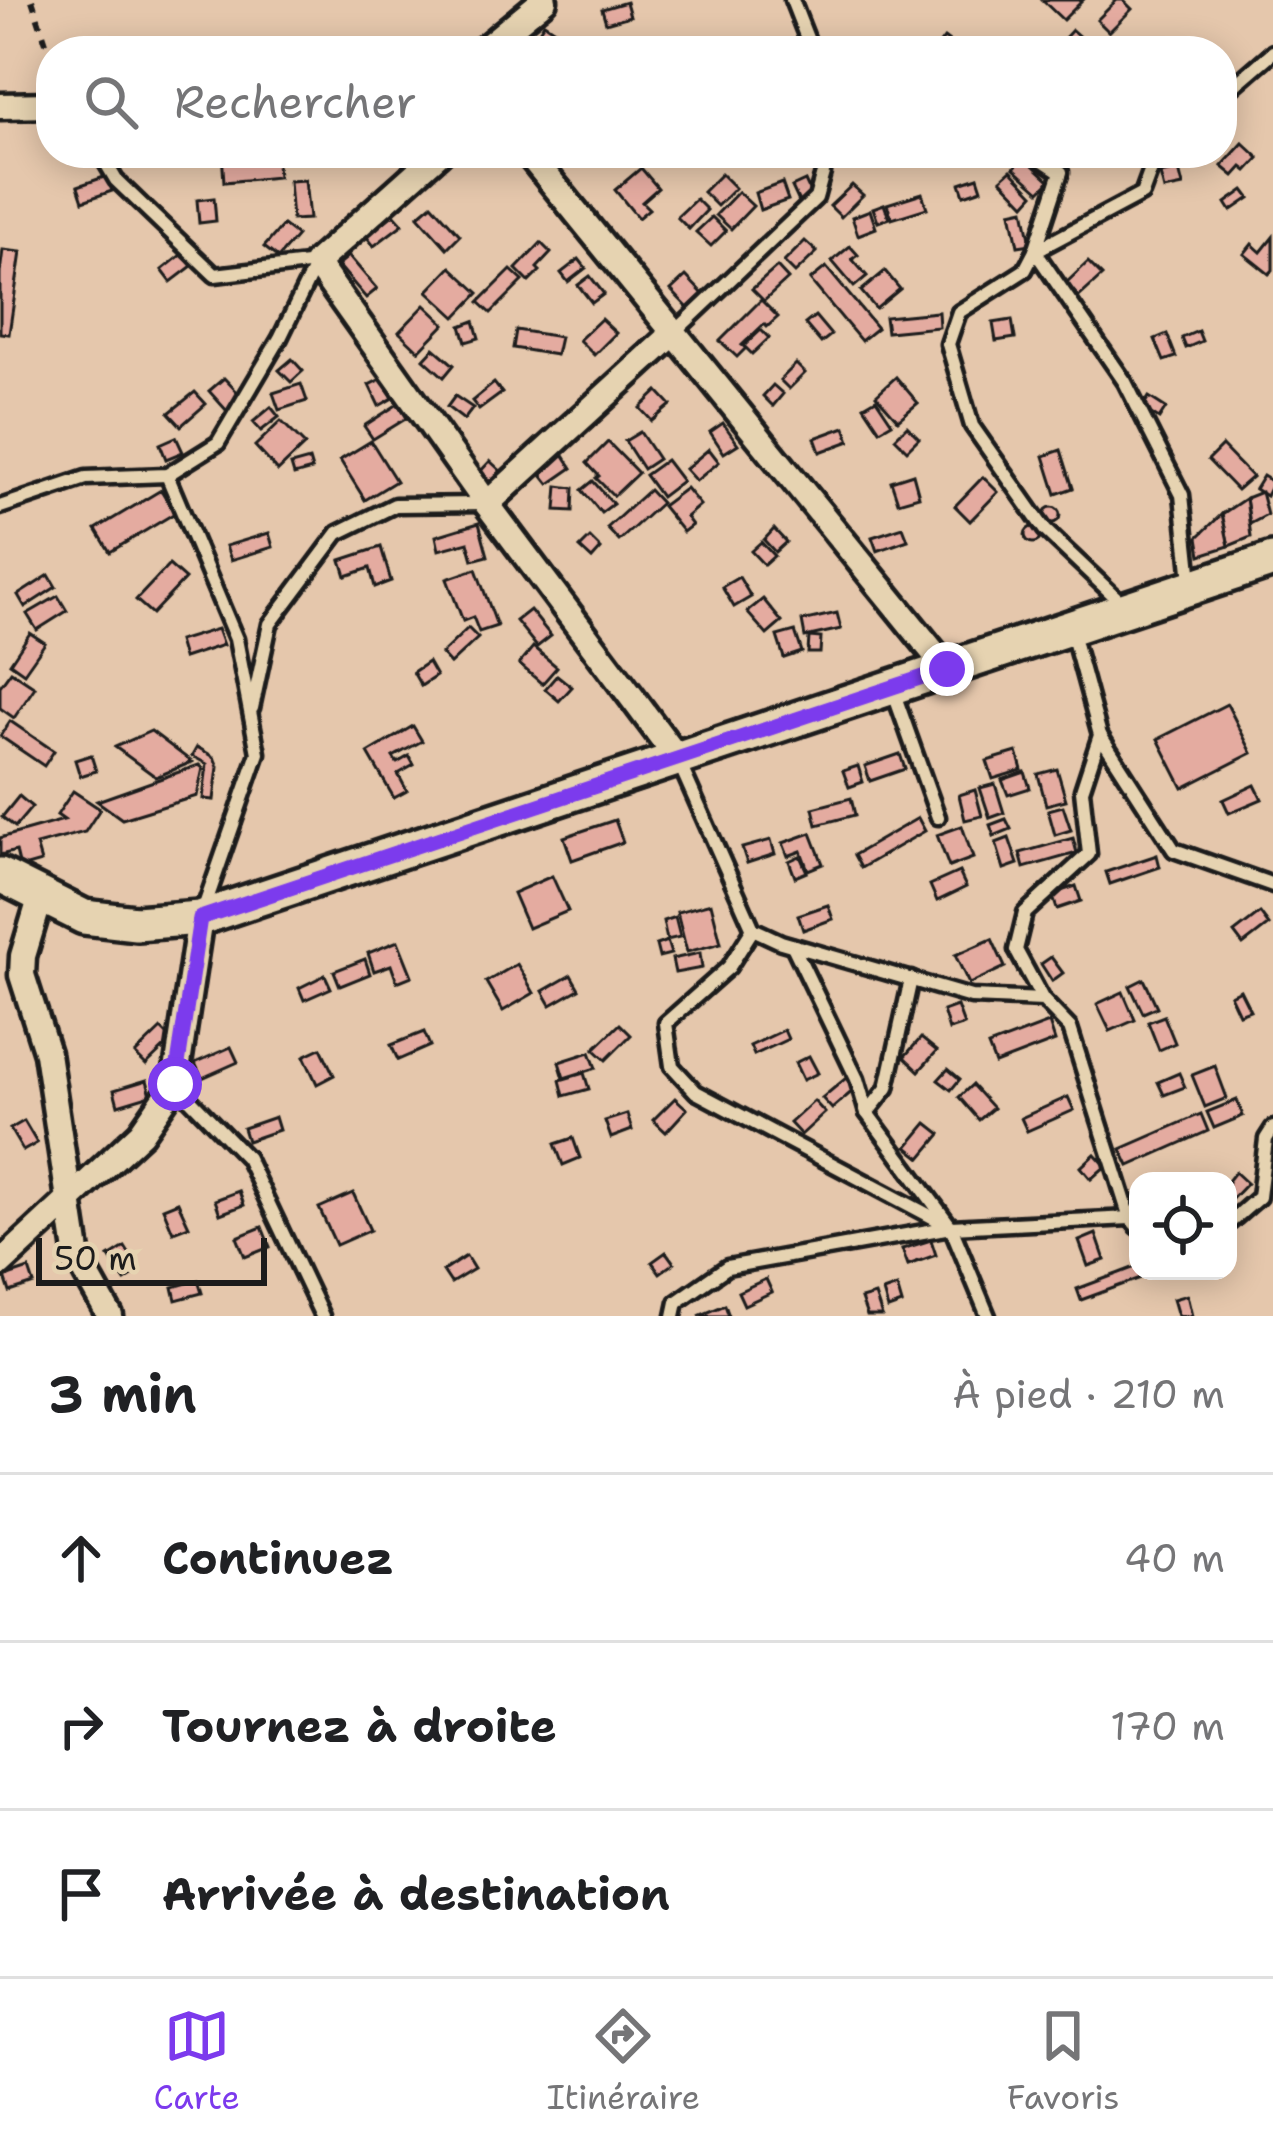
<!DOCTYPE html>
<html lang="fr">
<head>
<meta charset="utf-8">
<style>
  :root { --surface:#fff; --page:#f6f6f6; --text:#202124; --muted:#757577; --line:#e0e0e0; --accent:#7c3aed }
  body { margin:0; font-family:"Shantell Sans",sans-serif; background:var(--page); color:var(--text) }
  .controls { position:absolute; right:36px; bottom:36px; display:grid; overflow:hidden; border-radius:24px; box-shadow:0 6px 30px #0003 }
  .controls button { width:108px; height:108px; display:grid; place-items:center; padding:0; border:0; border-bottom:3px solid var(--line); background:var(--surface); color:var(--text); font:60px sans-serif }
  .scale { position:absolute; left:36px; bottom:30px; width:231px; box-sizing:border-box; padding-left:12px; border:6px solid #1c1c1c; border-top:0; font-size:33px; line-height:42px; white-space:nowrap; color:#1c1c1c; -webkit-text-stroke:9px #e6d3b1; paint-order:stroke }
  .stop { position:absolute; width:36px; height:36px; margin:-27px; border:9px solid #7c3aed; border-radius:50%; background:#fff }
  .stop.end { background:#7c3aed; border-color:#fff; box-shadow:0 3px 12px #0008 }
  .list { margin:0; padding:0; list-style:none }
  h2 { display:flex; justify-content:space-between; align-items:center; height:156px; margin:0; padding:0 48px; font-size:51px }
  h2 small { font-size:39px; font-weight:400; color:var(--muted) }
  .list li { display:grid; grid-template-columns:78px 1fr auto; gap:36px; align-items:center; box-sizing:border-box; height:168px; padding:0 48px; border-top:3px solid var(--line) }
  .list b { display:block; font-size:45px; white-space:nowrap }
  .list em { font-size:39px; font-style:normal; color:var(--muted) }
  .icon { flex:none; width:66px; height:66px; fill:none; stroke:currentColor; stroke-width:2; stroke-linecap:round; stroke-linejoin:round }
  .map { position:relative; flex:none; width:1273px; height:1316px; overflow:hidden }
  .search { position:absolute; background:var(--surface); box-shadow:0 6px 30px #0003; left:36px; right:36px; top:36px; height:132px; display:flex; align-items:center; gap:30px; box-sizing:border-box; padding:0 42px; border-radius:48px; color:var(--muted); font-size:45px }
  .sheet { height:660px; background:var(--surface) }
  nav { display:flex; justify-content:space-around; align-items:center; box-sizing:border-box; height:168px; border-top:3px solid var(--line); background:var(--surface); font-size:33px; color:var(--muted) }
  nav a { display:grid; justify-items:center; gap:6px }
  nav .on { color:var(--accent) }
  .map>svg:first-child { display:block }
  .building { fill:#e4aba0; stroke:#1c1c1c; stroke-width:3 }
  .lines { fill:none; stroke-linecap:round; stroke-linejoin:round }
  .service-casing { stroke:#1c1c1c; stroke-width:21 }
  .minor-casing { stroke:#1c1c1c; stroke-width:33 }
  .secondary-casing { stroke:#1c1c1c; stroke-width:42 }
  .path { stroke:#1c1c1c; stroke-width:6; stroke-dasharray:9 9; stroke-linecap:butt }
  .service { stroke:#e6d3b1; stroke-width:12 }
  .minor { stroke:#e6d3b1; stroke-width:24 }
  .secondary { stroke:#e6d3b1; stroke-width:33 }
  .route { stroke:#7c3aed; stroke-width:15 }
</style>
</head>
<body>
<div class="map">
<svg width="1273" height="1316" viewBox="0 0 1273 1316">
  <rect width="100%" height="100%" fill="#e5c7ac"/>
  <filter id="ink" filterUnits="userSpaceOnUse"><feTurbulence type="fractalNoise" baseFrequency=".00833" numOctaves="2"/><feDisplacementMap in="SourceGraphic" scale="24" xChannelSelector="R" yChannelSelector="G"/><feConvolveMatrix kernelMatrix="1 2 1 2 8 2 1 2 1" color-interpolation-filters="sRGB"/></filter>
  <g filter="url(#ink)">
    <g class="building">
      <polygon points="1042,0 1083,0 1063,20"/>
      <polygon points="1117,0 1123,0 1132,9 1109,32 1097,20"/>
      <polygon points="626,2 630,16 606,23 602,9"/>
      <polygon points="544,23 556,31 543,51 526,51"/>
      <polygon points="1072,30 1083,40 1070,51 1061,42"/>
      <polygon points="619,34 620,51 603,51 602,35"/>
      <polygon points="944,38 961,51 934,51"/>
      <polygon points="1243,143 1259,158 1247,171 1242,167 1234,176 1222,166"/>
      <polygon points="222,153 276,153 278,177 224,182"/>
      <polygon points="1024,157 1050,181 1040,191 1014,168"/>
      <polygon points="641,168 658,188 642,202 649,209 638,218 615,190"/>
      <polygon points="1011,170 1034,194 1025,204 1001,179"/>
      <polygon points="1179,170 1183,186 1164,190 1160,174"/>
      <polygon points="721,174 735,188 717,206 703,192"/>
      <polygon points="107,176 112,191 83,201 78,186"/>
      <polygon points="978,177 982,189 964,195 960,183"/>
      <polygon points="305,180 309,219 292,220 289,181"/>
      <polygon points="805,181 812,196 799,202 792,187"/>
      <polygon points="782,183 788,200 760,210 755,193"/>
      <polygon points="852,185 863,195 841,217 830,206"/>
      <polygon points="1244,190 1250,198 1231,211 1226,203"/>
      <polygon points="738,192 753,206 731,229 716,215"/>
      <polygon points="922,193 927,208 892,219 887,204"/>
      <polygon points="214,198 216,221 199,223 197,200"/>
      <polygon points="696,199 707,210 689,229 677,217"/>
      <polygon points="432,204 460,235 447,248 418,216"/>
      <polygon points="884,204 889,218 878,222 873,208"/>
      <polygon points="1024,209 1031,244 1018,246 1011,212"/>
      <polygon points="870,210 876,228 858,235 852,217"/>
      <polygon points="394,214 403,224 374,246 366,236"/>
      <polygon points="712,217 726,231 711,246 696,232"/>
      <polygon points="283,225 297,236 278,258 264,247"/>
      <polygon points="1273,237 1273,270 1269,274 1244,254 1252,244 1261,252"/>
      <polygon points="805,241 817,252 795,273 784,262"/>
      <polygon points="541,243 551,253 537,268 540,271 529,282 516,269"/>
      <polygon points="850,246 858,255 852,259 867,276 854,287 832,261"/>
      <polygon points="3,250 21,252 9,334 0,333 0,273"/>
      <polygon points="182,254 192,266 171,282 162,270"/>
      <polygon points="349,256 377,289 366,298 338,265"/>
      <polygon points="579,259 586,268 568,282 561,273"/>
      <polygon points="1088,262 1102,276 1079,297 1066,283"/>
      <polygon points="451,267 479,293 456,317 428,291"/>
      <polygon points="777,267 788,279 764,301 752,289"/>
      <polygon points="826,267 877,328 861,341 810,280"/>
      <polygon points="511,270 523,281 491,313 479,302"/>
      <polygon points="885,271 900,289 876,309 861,291"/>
      <polygon points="590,276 604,294 592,303 578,285"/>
      <polygon points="686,276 704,295 689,309 671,290"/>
      <polygon points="761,300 778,317 767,327 764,324 742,345 746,348 737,357 720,341"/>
      <polygon points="425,305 445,324 419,351 399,332"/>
      <polygon points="938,312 939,327 887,332 885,317"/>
      <polygon points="815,316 831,335 821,343 805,324"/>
      <polygon points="601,319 616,333 594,355 579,340"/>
      <polygon points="1012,320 1015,338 996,341 993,323"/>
      <polygon points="474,321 479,338 466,342 461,326"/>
      <polygon points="516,330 560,337 556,355 513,348"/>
      <polygon points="761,330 769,338 752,354 744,346"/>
      <polygon points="1198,331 1202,341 1186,348 1182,338"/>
      <polygon points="1167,334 1176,357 1164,361 1155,339"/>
      <polygon points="434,348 454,365 444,377 424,359"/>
      <polygon points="292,359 303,371 291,382 279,370"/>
      <polygon points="796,364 805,373 789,389 780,380"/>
      <polygon points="896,377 918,403 898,420 876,395"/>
      <polygon points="224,378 243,398 228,412 209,391"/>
      <polygon points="383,378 393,398 379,406 369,385"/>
      <polygon points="494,383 502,393 479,410 472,401"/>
      <polygon points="301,384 307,401 279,410 273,393"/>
      <polygon points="773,385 783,394 773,406 763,396"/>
      <polygon points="658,391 671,405 652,421 640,408"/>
      <polygon points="195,392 206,404 181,426 169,413"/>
      <polygon points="455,396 473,408 464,420 447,407"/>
      <polygon points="1149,397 1166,408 1159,419 1142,408"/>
      <polygon points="876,399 892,423 880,430 864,406"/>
      <polygon points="398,404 407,418 373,439 364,426"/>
      <polygon points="271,407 279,417 261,431 253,422"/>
      <polygon points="281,421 305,445 278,471 255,446"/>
      <polygon points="723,423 738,444 724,453 710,432"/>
      <polygon points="907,426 919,438 907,450 895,438"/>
      <polygon points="845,427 850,441 820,452 815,438"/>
      <polygon points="640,432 658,459 643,469 625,441"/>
      <polygon points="176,437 183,452 166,459 160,444"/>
      <polygon points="371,441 396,481 365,500 340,460"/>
      <polygon points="608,442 638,473 614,496 596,478 599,476 587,463"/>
      <polygon points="1222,446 1252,477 1237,490 1208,460"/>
      <polygon points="709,449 719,462 696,481 685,469"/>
      <polygon points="1061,450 1073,488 1056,494 1044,456"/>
      <polygon points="563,454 572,468 549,484 538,470"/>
      <polygon points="309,460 312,470 294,475 291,465"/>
      <polygon points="666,460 682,481 661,497 645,475"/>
      <polygon points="490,461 503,473 491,486 478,474"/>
      <polygon points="913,474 919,496 898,502 891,481"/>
      <polygon points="1263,476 1273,482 1266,496 1255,489"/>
      <polygon points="983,477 998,492 970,521 955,506"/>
      <polygon points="593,481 613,504 601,513 582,490"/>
      <polygon points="558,486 574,488 573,511 556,510"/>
      <polygon points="686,488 700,505 686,517 692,525 683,532 662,506"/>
      <polygon points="161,490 175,513 110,552 96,529"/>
      <polygon points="649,490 661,503 619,541 607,528"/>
      <polygon points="1261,492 1267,515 1250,524 1246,498"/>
      <polygon points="1246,498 1251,537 1229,546 1222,514"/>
      <circle cx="1052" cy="515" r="8"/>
      <polygon points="1222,514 1229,546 1201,555 1198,537"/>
      <polygon points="479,523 488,556 473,560 468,542 439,550 436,536"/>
      <circle cx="1033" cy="535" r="8"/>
      <polygon points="903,527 908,540 877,551 872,537"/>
      <polygon points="774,529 786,542 775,552 764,540"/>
      <polygon points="269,533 273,547 231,560 226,546"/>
      <polygon points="590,538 601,549 592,559 580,548"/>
      <polygon points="761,542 774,556 764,565 751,551"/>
      <polygon points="381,547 391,581 375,587 370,568 346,576 341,560"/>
      <polygon points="169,565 185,579 152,614 136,600"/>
      <polygon points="476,569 497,626 479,632 473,617 463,621 447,579"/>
      <polygon points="49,575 56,587 25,607 18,595"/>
      <polygon points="739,577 751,597 734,607 722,587"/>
      <polygon points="58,596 67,611 37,630 27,614"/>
      <polygon points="763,599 782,622 767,635 747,612"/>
      <polygon points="530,610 551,636 537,647 516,621"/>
      <polygon points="837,613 841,629 805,637 802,621"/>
      <polygon points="468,628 478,638 450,664 441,654"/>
      <polygon points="217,629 223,645 183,658 178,641"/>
      <polygon points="795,631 802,652 784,658 777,636"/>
      <polygon points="30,633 45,643 24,673 10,663"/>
      <polygon points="809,637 821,638 820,653 808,653"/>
      <polygon points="533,647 557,667 542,684 519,664"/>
      <polygon points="428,662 436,676 421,686 413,672"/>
      <polygon points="11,671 35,687 14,718 0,708 0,686"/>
      <polygon points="557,675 572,687 559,701 545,689"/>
      <polygon points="1227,704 1252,753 1183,788 1158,739"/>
      <polygon points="10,721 54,751 44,766 0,736"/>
      <polygon points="413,726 422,741 393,757 397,763 409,756 414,765 398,774 407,791 394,798 368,753"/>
      <polygon points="151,731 192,762 156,777 115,747"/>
      <polygon points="197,747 214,757 218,767 214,800 203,799 207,764 192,756"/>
      <polygon points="1017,752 1022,770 993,779 987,761"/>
      <polygon points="900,754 905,769 870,781 865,766"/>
      <polygon points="91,755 96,771 80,776 75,760"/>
      <polygon points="199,765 203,768 197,796 122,819 97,801"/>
      <polygon points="858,766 863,782 849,787 843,771"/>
      <polygon points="1057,769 1066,800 1046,805 1038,774"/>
      <polygon points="1025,772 1030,788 1008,795 1002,780"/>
      <polygon points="995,784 1004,813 990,818 980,788"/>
      <polygon points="1255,785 1262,799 1229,813 1223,800"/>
      <polygon points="975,790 982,816 965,820 959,795"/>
      <polygon points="73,791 100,809 85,832 36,845 41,862 20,868 16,851 0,855 0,838 64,820 57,815"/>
      <polygon points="19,796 32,807 15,827 2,817"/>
      <polygon points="851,798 855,815 817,825 813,808"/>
      <polygon points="1063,806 1071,830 1055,835 1048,810"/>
      <polygon points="918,818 925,831 861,868 854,855"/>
      <polygon points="1006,819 1011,829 994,836 990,825"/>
      <polygon points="615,820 623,842 572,860 564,837"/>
      <polygon points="962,826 973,858 949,867 937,835"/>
      <polygon points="811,833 823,864 808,870 801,851 788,856 783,843"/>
      <polygon points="1009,838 1018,864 1004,869 996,843"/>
      <polygon points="1073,838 1077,853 1024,868 1020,853"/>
      <polygon points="771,840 775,854 747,863 742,848"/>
      <polygon points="1157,855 1160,867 1110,884 1106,872"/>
      <polygon points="800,856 807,872 795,877 789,861"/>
      <polygon points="959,872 966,887 937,901 930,885"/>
      <polygon points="552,876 568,911 528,928 513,893"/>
      <polygon points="1076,886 1081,901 1057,909 1052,894"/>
      <polygon points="711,903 721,943 687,952 677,912"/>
      <polygon points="828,905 833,919 803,930 798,915"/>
      <polygon points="1260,913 1269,925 1243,945 1234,933"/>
      <polygon points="675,917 680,937 667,940 663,921"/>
      <polygon points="992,939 1005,967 969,984 955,955"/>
      <polygon points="398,941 412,976 397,982 391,965 374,971 368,953"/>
      <polygon points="667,941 671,954 659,957 656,945"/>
      <polygon points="700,953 702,968 675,973 672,959"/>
      <polygon points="1051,957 1063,973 1052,981 1041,964"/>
      <polygon points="365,959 370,974 340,986 334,971"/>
      <polygon points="517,964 534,993 503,1011 486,982"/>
      <polygon points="325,975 331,988 304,1000 299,988"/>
      <polygon points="571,975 579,989 551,1005 543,991"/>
      <polygon points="1144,979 1157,1007 1143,1013 1130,986"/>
      <polygon points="1240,990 1250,1010 1239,1014 1230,995"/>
      <polygon points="1123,992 1135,1020 1110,1031 1097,1004"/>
      <polygon points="957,1006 964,1025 949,1030 943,1011"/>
      <polygon points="1164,1016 1175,1043 1159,1050 1148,1022"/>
      <polygon points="1049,1023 1055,1041 995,1064 988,1046"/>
      <polygon points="620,1024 631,1035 606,1060 594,1049"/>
      <polygon points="161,1029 172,1040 146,1065 135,1054"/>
      <polygon points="784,1030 788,1039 754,1055 750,1046"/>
      <polygon points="424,1032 430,1046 398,1060 391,1045"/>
      <polygon points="921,1038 937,1051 919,1071 904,1057"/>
      <polygon points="231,1047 238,1062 202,1078 195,1063"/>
      <polygon points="321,1048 334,1075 317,1084 304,1056"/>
      <polygon points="590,1052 596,1068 564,1078 559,1062"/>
      <polygon points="809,1056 818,1073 803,1080 795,1063"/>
      <polygon points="1215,1066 1227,1098 1205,1107 1192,1075"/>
      <polygon points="948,1069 960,1079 951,1090 938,1080"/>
      <polygon points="584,1073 589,1089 564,1096 560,1080"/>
      <polygon points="1179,1073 1185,1087 1164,1095 1158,1082"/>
      <polygon points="846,1078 855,1089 832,1109 822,1098"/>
      <polygon points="147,1080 151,1095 118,1105 114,1090"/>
      <polygon points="972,1085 993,1108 979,1120 959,1097"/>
      <polygon points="1068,1097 1074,1110 1027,1131 1021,1118"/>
      <polygon points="675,1098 687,1109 666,1132 653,1120"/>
      <polygon points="1237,1100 1243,1116 1214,1128 1207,1112"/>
      <polygon points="814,1101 825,1113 801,1135 790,1123"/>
      <polygon points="627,1114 632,1130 611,1138 605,1121"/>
      <polygon points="1201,1114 1208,1131 1129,1166 1121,1149"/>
      <polygon points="275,1117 279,1130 247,1141 243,1128"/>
      <polygon points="24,1121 37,1143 23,1151 10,1129"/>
      <polygon points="927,1123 941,1134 921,1158 907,1147"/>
      <polygon points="573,1138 580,1158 563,1165 555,1144"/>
      <polygon points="1095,1154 1106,1166 1091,1179 1081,1167"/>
      <polygon points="1235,1172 1247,1183 1228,1203 1228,1181"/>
      <polygon points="239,1191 244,1205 220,1214 215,1200"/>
      <polygon points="353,1193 370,1230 336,1245 319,1208"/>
      <polygon points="178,1202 189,1226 173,1232 163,1208"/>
      <polygon points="262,1227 270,1247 245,1257 237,1237"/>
      <polygon points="1096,1234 1105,1260 1088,1266 1079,1241"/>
      <polygon points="931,1240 936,1255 908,1265 902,1249"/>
      <polygon points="125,1247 140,1271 125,1281 109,1257"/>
      <polygon points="666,1252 674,1263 660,1273 652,1262"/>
      <polygon points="466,1256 474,1269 451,1283 443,1271"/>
      <polygon points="1138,1266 1138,1271 1148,1271 1149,1275 1081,1300 1077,1289"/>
      <polygon points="29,1269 34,1284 10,1292 5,1277"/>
      <polygon points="766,1279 772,1292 744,1305 738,1292"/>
      <polygon points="198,1280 202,1293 176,1300 173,1287"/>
      <polygon points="897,1287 902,1304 888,1309 883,1292"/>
      <polygon points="875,1295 882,1316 867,1316 861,1299"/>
      <polygon points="1187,1295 1192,1316 1178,1316 1173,1299"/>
      <polygon points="725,1305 729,1316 699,1316"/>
    </g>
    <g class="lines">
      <defs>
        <g id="service">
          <polyline points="792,0 812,51"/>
          <polyline points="1222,96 1273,52"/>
          <polyline points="100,153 116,180 215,275 315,263"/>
          <polyline points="1032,153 1061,172 1035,251 1125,382 1182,495 1191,581"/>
          <polyline points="674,333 816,198 823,173 823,153"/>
          <polyline points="167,475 236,639 258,753 203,911"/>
          <polyline points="0,507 86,478 167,475 218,443 280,338 316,264"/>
          <polyline points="1126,607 1045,530 972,426 948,344 959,312 1025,270 1035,251 1142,194 1157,153"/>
          <polyline points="892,688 938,817"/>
          <polyline points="252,708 270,624 338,533 395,505 484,504"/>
          <polyline points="1100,735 1174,850 1273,885"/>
          <polyline points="678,760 753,929 781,942 971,997 1043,1000 1070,1028 1130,1218 1138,1227"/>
          <polyline points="753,929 729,967 666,1023 672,1066 696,1092 951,1227 1130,1218"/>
          <polyline points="793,946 857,1079 867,1113 951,1227 988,1316"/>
          <polyline points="1043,1000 1016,950 1025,913 1089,854 1082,790 1100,735 1071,629"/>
          <polyline points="176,1085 247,1158 322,1316"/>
          <polyline points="867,1113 887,1088 911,979"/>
          <polyline points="1228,1224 1259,1197 1266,1139 1273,1128"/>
          <polyline points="674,1316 677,1302 727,1267 951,1227"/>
        </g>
        <g id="minor">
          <polyline points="482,51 544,0"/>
          <polyline points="0,106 51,105"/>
          <polyline points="439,153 316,263 487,504 678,759"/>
          <polyline points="528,153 947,669"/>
          <polyline points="487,504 674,333"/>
          <polyline points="41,896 23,956 22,975 47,1053 78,1259 110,1316"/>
          <polyline points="0,1264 141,1133 175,1084 200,918"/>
        </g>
        <polyline id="secondary" points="0,875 84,917 136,923 200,918 1273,560"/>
      </defs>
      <use href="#service" class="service-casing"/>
      <use href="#minor" class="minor-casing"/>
      <use href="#secondary" class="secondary-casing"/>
      <polyline class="path" points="32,0 51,58"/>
      <use href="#service" class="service"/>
      <use href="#minor" class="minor"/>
      <use href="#secondary" class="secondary"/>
    </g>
  </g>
  <g class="lines" filter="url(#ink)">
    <polyline class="route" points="175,1084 200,918 947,669"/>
  </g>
</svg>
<div class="controls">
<button><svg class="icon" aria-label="locate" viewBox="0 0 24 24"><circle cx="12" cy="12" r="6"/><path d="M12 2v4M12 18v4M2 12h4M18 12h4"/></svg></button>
</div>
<div class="scale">50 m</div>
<div class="stop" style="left:175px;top:1084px"></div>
<div class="stop end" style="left:947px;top:669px"></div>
<div class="search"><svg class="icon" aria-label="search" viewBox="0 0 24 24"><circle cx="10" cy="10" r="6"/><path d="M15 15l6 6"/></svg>Rechercher</div>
</div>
<section class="sheet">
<h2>3 min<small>À pied · 210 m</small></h2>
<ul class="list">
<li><svg class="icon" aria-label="ahead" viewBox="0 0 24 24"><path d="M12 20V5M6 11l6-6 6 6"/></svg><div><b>Continuez</b></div><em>40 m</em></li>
<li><svg class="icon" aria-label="right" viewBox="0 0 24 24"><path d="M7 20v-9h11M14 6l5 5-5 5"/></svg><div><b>Tournez à droite</b></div><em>170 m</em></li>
<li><svg class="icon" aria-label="arrive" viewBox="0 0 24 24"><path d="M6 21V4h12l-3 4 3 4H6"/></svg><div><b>Arrivée à destination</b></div></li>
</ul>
</section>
<nav>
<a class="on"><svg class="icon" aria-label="map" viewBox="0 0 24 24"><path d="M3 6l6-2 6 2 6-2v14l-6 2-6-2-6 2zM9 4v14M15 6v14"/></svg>Carte</a>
<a><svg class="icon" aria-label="directions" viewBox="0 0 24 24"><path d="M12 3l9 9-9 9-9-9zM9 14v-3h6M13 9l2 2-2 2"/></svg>Itinéraire</a>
<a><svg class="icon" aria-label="saved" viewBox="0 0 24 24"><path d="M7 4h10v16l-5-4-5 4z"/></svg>Favoris</a>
</nav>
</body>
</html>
